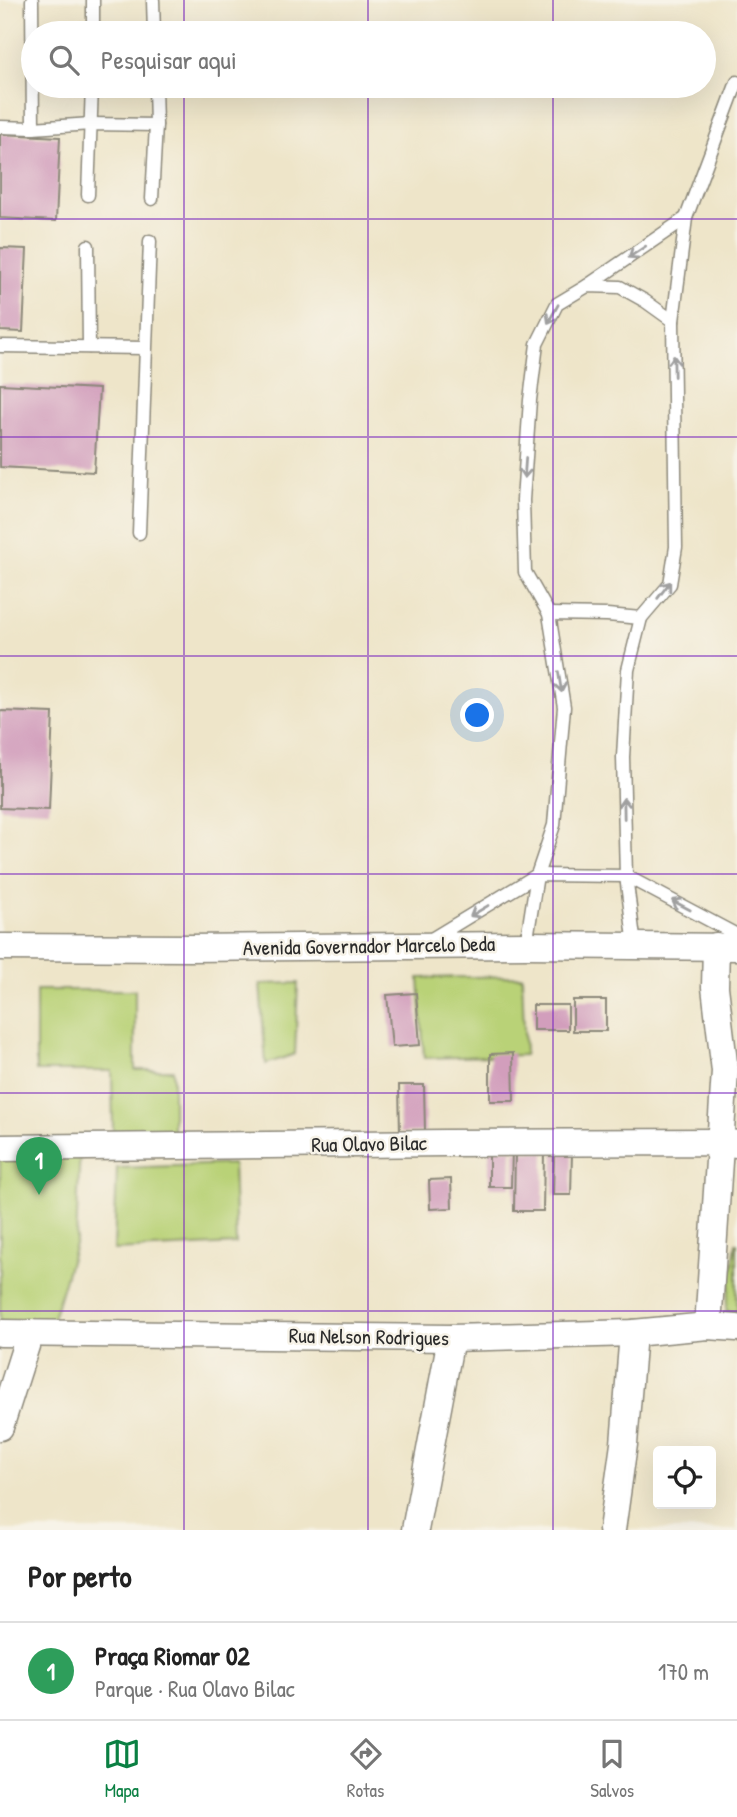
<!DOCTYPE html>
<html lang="pt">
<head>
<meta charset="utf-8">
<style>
  :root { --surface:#fff; --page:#f6f6f6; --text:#222; --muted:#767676; --line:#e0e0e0; --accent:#0b8043 }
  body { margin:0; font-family:"Patrick Hand",sans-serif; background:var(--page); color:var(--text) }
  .controls { position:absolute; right:21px; bottom:21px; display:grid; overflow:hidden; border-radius:7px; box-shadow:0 7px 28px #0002 }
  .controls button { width:63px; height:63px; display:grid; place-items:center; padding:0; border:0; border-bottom:2px solid var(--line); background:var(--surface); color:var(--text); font:35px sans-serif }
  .you { position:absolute; left:478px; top:716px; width:24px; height:24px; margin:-18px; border:5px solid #fff; border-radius:50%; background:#1a73e8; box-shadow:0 0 0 10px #1a73e833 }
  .badge { display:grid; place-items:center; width:46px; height:46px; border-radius:50%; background:var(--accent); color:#fff; font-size:23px; font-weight:700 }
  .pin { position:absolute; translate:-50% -58px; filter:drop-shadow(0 2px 4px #0008) }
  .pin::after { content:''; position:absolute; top:37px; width:24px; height:21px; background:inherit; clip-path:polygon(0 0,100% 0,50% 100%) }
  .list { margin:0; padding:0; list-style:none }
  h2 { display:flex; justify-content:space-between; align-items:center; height:91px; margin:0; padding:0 28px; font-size:30px }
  h2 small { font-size:23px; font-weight:400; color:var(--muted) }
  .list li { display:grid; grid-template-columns:46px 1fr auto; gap:21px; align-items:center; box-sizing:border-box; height:98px; padding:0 28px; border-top:2px solid var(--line) }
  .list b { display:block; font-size:26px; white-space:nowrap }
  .list p { margin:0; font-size:23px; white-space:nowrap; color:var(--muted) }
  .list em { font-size:23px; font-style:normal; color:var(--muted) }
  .icon { flex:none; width:38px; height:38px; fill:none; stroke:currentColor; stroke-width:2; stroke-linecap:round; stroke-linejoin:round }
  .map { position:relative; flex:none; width:737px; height:1530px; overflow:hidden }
  .search { position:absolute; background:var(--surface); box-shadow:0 7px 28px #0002; left:21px; right:21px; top:21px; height:77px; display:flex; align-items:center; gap:18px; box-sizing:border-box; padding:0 24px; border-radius:38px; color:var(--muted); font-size:26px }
  .sheet { height:189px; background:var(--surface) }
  nav { display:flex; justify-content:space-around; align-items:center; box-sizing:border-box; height:98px; border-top:2px solid var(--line); background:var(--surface); font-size:19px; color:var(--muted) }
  nav a { display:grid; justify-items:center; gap:4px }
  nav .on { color:var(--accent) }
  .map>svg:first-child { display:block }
  .green { fill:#b9d277; stroke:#727e51; stroke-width:2 }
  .building { fill:#d29ebc }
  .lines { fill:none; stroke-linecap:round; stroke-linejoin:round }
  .service-casing { stroke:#8c887a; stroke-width:15 }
  .minor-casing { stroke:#8c887a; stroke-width:29 }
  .service { stroke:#fff; stroke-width:12 }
  .minor { stroke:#fff; stroke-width:26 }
  .oneway { stroke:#a0a0a0 }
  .grid { fill:none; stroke:#7b2cbf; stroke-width:2; stroke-opacity:0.55 }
  .labels { text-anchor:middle; stroke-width:5; stroke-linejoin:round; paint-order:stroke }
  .street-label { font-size:21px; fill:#2b2b2b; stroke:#f7f3e8 }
</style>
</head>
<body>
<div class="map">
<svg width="737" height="1530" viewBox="0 0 737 1530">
  <rect width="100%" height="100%" fill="#f7f3e8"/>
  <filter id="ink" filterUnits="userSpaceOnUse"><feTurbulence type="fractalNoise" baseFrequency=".0143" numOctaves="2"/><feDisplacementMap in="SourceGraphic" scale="14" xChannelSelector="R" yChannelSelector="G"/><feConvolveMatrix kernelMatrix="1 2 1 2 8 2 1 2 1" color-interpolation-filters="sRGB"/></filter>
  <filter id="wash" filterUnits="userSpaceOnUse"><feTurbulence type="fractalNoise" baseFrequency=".00686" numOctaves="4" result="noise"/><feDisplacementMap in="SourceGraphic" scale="28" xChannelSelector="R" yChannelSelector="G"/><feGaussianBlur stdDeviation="1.57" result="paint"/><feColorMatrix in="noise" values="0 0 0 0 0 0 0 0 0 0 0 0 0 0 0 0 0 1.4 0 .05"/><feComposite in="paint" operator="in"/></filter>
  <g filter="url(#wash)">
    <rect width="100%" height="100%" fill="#eee5c9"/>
    <g class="green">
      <polygon points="522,976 525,1055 424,1058 419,978"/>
      <polygon points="298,983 295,1054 266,1064 260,984"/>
      <polygon points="36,990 135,990 135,1070 173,1070 173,1132 113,1133 112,1071 36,1071"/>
      <polygon points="80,1147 76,1241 49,1332 0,1333 0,1148"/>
      <polygon points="233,1164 236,1244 114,1250 117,1168"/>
      <polygon points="736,1243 737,1243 737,1312 726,1311"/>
    </g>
    <g id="blocks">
      <g class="building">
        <polygon points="0,134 60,137 56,221 0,218"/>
        <polygon points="0,248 27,249 23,332 0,331"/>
        <polygon points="0,384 99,389 94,472 0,467"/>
        <polygon points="0,711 53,713 49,810 0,808"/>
        <polygon points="416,993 420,1045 392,1047 387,995"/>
        <rect x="573" y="1000" width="33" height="31"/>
        <rect x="533" y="1005" width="35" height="25"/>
        <polygon points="513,1053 514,1101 490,1101 490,1054"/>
        <polygon points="399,1085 424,1085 425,1132 400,1133"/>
        <polygon points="489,1149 512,1149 511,1187 489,1187"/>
        <polygon points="515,1151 544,1152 543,1211 514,1211"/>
        <polygon points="554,1152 572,1152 571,1195 553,1195"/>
        <polygon points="451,1179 452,1208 430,1209 429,1180"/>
      </g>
    </g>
  </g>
  <g filter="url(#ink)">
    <use href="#blocks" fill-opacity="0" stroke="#8c887a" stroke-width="2"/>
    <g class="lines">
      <defs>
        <g id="service">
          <polyline points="32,0 33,128"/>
          <polyline points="153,0 154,33"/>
          <polyline points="93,33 93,0"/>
          <polyline points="0,127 33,128 91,124 156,125"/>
          <polyline points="88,195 92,86"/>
          <polyline points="152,199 156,125 155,86"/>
          <polyline points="88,246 89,347"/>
          <polyline points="587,286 686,218"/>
          <polyline points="0,346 145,348"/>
          <polyline points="139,533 150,241"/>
          <polyline points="549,614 607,615 641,618"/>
          <polyline points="430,940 537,875 626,876 737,935"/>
          <polyline points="526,945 537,875 554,825 564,707 549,614 525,572 523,500 530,400 537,344 557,304 587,286 620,287 645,301 673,321"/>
          <polyline points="635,946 626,876 623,757 628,670 641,618 670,584 676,547 673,321 686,218 737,82"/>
        </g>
        <g id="minor">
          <polyline points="0,947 190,948 526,945 737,947"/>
          <polyline points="0,1148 445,1143 720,1142 737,1144"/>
          <polyline points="708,1326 725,1071 715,987 716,946"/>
          <polyline points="0,1333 451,1338 633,1333 708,1326 737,1328"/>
          <polyline points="0,1427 30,1333"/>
          <polyline points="415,1530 451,1338"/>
          <polyline points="612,1530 624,1444 633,1333"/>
        </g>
      </defs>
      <use href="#service" class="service-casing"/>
      <use href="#minor" class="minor-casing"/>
      <use href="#service" class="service"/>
      <use href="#minor" class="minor"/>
    </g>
    <defs><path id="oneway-shaft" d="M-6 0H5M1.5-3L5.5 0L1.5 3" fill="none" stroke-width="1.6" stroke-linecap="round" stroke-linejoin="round" transform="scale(1.75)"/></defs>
    <g class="oneway">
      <use href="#oneway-shaft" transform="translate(637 252) rotate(146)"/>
      <use href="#oneway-shaft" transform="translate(553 314) rotate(119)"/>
      <use href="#oneway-shaft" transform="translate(674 366) rotate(-91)"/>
      <use href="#oneway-shaft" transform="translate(525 468) rotate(94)"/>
      <use href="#oneway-shaft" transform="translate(664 590) rotate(-53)"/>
      <use href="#oneway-shaft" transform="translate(560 682) rotate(81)"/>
      <use href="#oneway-shaft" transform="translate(624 808) rotate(-91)"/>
      <use href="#oneway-shaft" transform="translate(681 905) rotate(-152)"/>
      <use href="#oneway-shaft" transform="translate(479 911) rotate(149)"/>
    </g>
  </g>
  <path class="grid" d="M184,0V33M368,0V33M553,0V33M184,86V1530M368,86V1530M553,86V1530M0,219H737M0,437H737M0,656H737M0,874H737M0,1093H737M0,1311H737"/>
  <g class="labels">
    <g class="street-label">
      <text transform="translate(369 946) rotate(-1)" y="7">Avenida Governador Marcelo Deda</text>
      <text transform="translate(369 1144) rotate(-1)" y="7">Rua Olavo Bilac</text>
      <text transform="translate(369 1337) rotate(1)" y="7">Rua Nelson Rodrigues</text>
    </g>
  </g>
</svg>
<div class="controls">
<button><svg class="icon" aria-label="locate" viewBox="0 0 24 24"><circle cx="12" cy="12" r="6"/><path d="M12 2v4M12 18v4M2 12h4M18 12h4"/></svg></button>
</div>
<div class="you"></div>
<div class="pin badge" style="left:39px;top:1195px;background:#2e9e5b">1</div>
<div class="search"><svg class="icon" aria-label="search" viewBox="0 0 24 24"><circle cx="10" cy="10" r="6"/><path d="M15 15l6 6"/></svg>Pesquisar aqui</div>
</div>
<section class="sheet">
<h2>Por perto<small></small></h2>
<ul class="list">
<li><span class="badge" style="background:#2e9e5b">1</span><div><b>Praça Riomar 02</b><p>Parque · Rua Olavo Bilac</p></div><em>170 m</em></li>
</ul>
</section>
<nav>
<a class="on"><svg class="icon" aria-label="map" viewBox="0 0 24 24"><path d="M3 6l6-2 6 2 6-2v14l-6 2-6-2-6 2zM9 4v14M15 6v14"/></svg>Mapa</a>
<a><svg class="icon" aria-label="directions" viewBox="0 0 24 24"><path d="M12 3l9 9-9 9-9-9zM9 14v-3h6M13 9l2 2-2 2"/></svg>Rotas</a>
<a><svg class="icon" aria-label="saved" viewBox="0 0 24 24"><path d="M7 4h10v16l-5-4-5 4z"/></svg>Salvos</a>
</nav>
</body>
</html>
